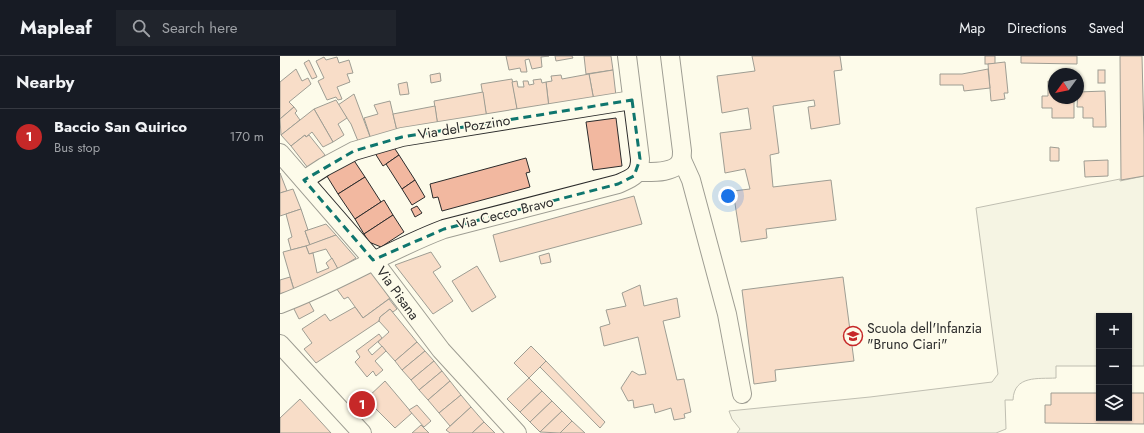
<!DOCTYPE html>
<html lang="en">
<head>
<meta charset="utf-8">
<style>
  :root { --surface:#171b24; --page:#20242c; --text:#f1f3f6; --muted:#9ea1a6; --line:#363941; --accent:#c62828 }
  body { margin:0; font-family:Jost,sans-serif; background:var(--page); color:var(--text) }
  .controls { position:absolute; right:12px; bottom:12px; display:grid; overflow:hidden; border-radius:0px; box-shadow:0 1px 3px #0004 }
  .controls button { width:36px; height:36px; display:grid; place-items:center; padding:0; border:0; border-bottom:1px solid var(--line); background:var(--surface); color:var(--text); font:20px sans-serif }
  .compass { position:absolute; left:768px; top:12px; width:36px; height:36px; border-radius:50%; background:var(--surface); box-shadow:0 1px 3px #0004; rotate:237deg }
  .you { position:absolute; left:448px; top:140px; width:14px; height:14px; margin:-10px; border:3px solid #fff; border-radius:50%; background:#1a73e8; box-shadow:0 0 0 6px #1a73e833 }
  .badge { display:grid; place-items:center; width:26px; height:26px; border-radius:50%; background:var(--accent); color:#fff; font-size:13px; font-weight:700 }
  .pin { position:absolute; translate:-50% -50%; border:2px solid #fff; box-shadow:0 1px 4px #0006 }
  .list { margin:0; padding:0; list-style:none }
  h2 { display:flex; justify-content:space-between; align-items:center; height:52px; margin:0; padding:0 16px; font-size:17px }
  h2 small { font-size:13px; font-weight:400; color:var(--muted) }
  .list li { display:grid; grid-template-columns:26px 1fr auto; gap:12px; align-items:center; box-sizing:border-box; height:56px; padding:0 16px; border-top:1px solid var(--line) }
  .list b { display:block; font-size:15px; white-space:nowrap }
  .list p { margin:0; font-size:13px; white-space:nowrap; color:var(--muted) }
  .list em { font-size:13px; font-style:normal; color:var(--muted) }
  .icon { flex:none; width:22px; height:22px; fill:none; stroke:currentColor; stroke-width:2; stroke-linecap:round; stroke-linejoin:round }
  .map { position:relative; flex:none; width:864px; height:377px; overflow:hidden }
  header { display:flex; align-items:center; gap:24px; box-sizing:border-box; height:56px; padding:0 20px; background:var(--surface); border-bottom:1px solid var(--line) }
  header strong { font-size:19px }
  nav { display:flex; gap:22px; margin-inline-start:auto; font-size:14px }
  .search { width:280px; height:36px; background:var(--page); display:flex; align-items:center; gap:10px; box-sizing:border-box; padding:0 14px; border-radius:0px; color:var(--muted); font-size:15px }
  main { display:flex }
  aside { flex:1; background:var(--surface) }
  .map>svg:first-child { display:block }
  .green { fill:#ecebdb; stroke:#74746e }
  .building { fill:#f2b8a0; stroke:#2b2b2b }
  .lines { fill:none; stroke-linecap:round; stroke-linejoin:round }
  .minor-casing { stroke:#2b2b2b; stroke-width:20 }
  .minor { stroke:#fdfbea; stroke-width:18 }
  .marked { fill:none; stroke:#0f766e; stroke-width:3; stroke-dasharray:8 5; stroke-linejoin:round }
  .labels { text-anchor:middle; stroke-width:3; stroke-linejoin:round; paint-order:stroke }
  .street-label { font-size:14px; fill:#2b2b2b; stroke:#fdfbea }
  .poi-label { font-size:14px; fill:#2b2b2b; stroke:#fdfbea; text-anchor:start }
</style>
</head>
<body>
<header>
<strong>Mapleaf</strong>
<div class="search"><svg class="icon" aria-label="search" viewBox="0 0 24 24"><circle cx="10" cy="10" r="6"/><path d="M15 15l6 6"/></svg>Search here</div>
<nav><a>Map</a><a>Directions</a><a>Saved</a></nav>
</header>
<main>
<aside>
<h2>Nearby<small></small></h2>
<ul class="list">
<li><span class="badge">1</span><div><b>Baccio San Quirico</b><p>Bus stop</p></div><em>170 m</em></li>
</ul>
</aside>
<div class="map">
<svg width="864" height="377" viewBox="0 0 864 377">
  <rect width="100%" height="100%" fill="#fdfbea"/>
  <path class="green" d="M864,120V310H849V260H819V310H776V322C758,323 734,319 733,344H725L726,373L716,377H457L460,373L452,363L449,355L590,341L712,326L718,318L696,152L840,123V125Z"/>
  <g class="building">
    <polygon points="226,0 269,0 261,1 262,11 252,13 249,3 245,4 247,16 241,16 240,12 229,14"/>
    <polygon points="275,0 292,0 293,2 276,5"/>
    <polygon points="304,0 331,0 333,14 306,18"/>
    <polygon points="472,0 560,0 562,14 554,15 560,68 531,73 528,51 535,50 534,44 493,50 499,97 490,99 493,131 551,124 556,164 486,173 487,182 461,186 453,135 470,133 465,113 445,117 440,77 471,73 468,52 442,57 437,20 475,15"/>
    <rect x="705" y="0" width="10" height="8"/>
    <polygon points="741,0 797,0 797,8 741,7"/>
    <polygon points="840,0 862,0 864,82 864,120 841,124"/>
    <polygon points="44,1 46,4 57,1 59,7 69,4 73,17 67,18 70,26 57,31 62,43 58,44 56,41 47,44 38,25 44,22 36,5"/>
    <polygon points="29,4 37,21 32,23 24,7"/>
    <polygon points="725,6 728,37 724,37 725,43 711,45 708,8"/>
    <polygon points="16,13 22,25 28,22 31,28 9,46 14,51 0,63 0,26"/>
    <polygon points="708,13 710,32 684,35 683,29 660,29 660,18 682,18"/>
    <polygon points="333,14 336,40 314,45 309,18"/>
    <rect x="818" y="14" width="7" height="13"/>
    <polygon points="160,17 161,25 151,27 150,19"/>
    <polygon points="309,18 314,45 269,52 266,26 272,25 271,20 281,19 282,23"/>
    <polygon points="232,23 238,58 207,63 201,28"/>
    <polygon points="261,23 262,27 266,26 269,52 238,58 232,26 237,25 238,31 244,31 243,25 248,25 249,29 254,28 253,24"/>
    <polygon points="768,25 774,25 774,42 794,42 794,62 772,62 772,52 762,52 762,40 768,40"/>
    <polygon points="127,26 129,38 120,39 118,28"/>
    <polygon points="825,35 826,71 813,71 813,62 803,62 803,51 797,51 798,36"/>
    <polygon points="203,36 207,63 158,71 154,45"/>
    <polygon points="74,38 92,86 80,90 71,68 58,49"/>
    <polygon points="56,44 67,62 58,68 64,79 53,86 34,53"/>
    <polygon points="110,45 118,79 92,86 84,62 98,58 94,49"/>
    <polygon points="155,50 158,71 118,79 113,58"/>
    <polygon points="14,51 17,55 15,57 20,64 1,79 0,63"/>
    <polygon points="34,53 53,86 43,91 32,76 26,81 25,79 11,90 1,79"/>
    <polygon points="336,62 342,110 313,114 306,66"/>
    <polygon points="25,79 26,81 29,79 45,99 28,112 11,90"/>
    <polygon points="111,87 119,99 103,110 93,94"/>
    <polygon points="770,91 779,92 779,105 770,105"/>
    <polygon points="119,99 135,124 122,133 106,108"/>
    <polygon points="71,100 85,121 58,138 45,117"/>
    <polygon points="246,102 250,116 246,117 250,131 162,155 158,141 153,142 150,128"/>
    <polygon points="828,104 828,120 805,121 804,105"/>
    <polygon points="0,117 7,135 0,137"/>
    <polygon points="85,121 101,146 75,163 58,138"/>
    <polygon points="135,124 145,141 132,149 122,133"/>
    <polygon points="13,133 21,153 0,160 0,137"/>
    <polygon points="354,140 362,168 220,206 213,179"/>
    <polygon points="104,144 113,159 84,178 75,163"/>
    <polygon points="137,150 142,157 135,161 131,153"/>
    <polygon points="21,153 28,174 25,175 30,189 11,194 8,183 12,181 6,158"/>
    <polygon points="113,159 124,176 101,191 89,186 84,178"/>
    <polygon points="46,168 56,179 30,189 25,175"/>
    <polygon points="56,179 76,202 58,213 46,193 29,198 26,190"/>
    <polygon points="26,190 29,198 33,197 37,217 49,212 46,207 52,202 58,213 14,234 3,196"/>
    <polygon points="151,196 161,211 153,216 173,245 153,258 115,209"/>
    <polygon points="269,197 271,206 261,208 259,200"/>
    <polygon points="197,210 216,241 192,256 172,225"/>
    <polygon points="89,213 110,242 83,262 68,241 64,243 56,232"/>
    <polygon points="10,221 14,234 0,238 0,224"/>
    <polygon points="563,221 574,305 495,314 496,325 474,328 462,234"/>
    <polygon points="360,229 364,250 397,242 400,261 383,265 397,324 404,323 411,356 404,358 405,362 394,364 391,352 375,357 373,348 354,352 353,344 348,345 341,332 352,315 359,319 366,318 358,281 324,290 320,271 330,268 326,254 346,250 342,237"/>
    <polygon points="109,243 117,253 113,256 110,253 100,261 99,265 36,307 24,293 32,287 22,273 45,258 50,265 75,251 83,262"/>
    <polygon points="28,244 34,255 19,263 13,251"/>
    <polygon points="110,253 137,286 115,305 98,286 109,276 99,265 100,261"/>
    <polygon points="99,278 102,282 88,294 92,299 102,290 106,295 95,305 103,314 96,320 93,315 87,321 75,306 80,301 76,295"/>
    <polygon points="137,286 145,295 122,314 115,305"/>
    <polygon points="251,290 266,305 249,322 234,307"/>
    <polygon points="145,295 154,305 131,324 122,314"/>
    <polygon points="154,305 162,315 139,334 131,324"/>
    <polygon points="266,305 325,366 320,372 260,311"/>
    <polygon points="162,315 170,325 148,344 139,334"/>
    <polygon points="249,322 262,335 240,356 227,343"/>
    <polygon points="105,325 132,357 115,372 86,343"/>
    <polygon points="170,325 181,339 159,357 148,344"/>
    <polygon points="262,335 272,345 250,366 240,356"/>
    <polygon points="771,337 819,337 819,362 849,362 849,337 864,337 864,368 765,367 765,349 771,349"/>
    <polygon points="181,339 191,351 170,370 159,357"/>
    <polygon points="20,343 51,377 0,377 0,362"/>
    <polygon points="272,345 282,355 260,376 250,366"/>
    <polygon points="137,349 151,365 144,371 129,354"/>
    <polygon points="191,351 204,366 192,377 170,377 166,374"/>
    <polygon points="282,355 292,365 280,377 260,376"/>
    <polygon points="292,365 305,377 280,377"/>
    <polygon points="204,366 215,377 192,377"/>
    <polygon points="141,369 149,377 132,377"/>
  </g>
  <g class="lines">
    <defs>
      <g id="minor">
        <polyline points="0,97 93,204 161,294 237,377"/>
        <polyline points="402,104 411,124 447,258 462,338"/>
        <path d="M357,116C369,116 396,118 401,104C402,101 402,98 402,95L390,0"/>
        <polyline points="24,124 44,111 74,95 122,81 352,44"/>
        <path d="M0,248C57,227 108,194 164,173L338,128C352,122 360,120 360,103L347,0"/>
        <polyline points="0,288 82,377"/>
      </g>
    </defs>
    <use href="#minor" class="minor-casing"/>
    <use href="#minor" class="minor"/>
  </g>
  <path d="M0 0H864V377H0ZM352,44L360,103L354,120L338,128L164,173L93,204L24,124L74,95L122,81Z" fill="#fdfbea" fill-opacity=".55" fill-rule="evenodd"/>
  <path class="marked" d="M352,44L360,103L354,120L338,128L164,173L93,204L24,124L74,95L122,81Z"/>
  <defs>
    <symbol id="school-ring" viewBox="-11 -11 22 22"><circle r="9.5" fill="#fdfbea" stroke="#c62828" stroke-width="1.5"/><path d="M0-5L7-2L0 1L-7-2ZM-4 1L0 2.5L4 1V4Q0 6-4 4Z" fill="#c62828"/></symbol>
  </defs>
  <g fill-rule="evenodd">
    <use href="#school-ring" x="562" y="269" width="22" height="22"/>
  </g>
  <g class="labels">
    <g class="street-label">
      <text transform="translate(184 71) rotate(-9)" y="5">Via del Pozzino</text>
      <text transform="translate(225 157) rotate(-14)" y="5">Via Cecco Bravo</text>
      <text transform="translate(118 237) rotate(54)" y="5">Via Pisana</text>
    </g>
    <g class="poi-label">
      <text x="587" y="277">Scuola dell'Infanzia<tspan x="587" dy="16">"Bruno Ciari"</tspan></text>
    </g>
  </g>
</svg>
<div class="controls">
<button>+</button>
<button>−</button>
<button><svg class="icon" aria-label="layers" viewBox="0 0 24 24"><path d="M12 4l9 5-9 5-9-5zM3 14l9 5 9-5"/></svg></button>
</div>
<svg class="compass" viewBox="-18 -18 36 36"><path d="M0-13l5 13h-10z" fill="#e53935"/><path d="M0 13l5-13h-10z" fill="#9ea1a6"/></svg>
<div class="you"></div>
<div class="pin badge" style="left:82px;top:348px">1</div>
</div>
</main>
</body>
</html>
